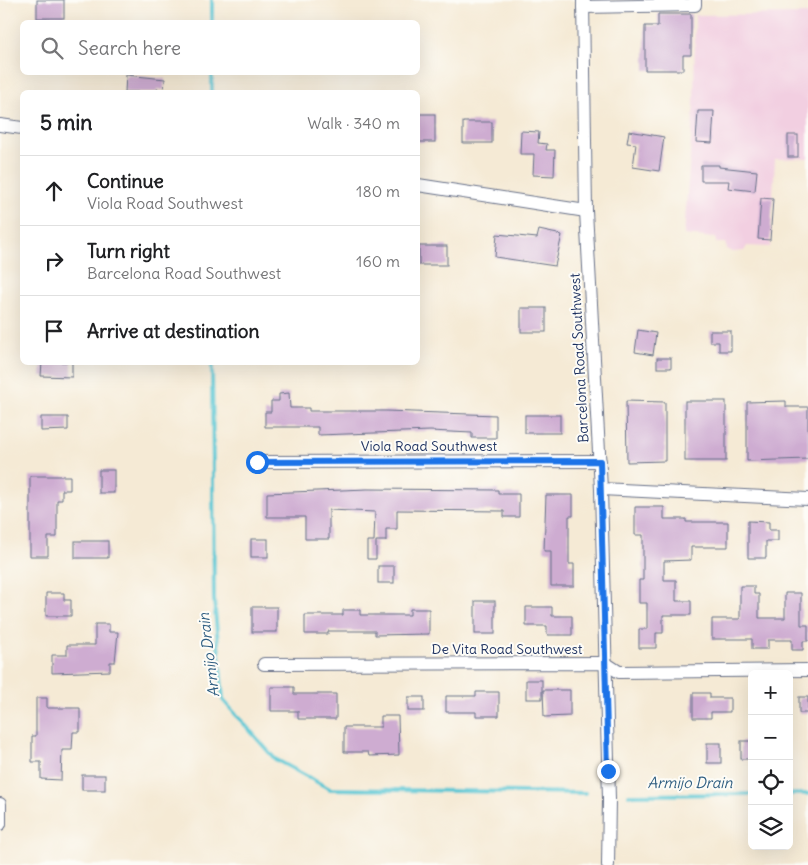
<!DOCTYPE html>
<html lang="en">
<head>
<meta charset="utf-8">
<style>
  :root { --surface:#fff; --page:#f2f2f2; --text:#202124; --muted:#757577; --line:#e0e0e0 }
  body { margin:0; font-family:Delius,sans-serif; background:var(--page); color:var(--text) }
  .controls { position:absolute; right:15px; bottom:15px; display:grid; overflow:hidden; border-radius:8px; box-shadow:0 5px 20px #0002 }
  .controls button { width:45px; height:45px; display:grid; place-items:center; padding:0; border:0; border-bottom:1px solid var(--line); background:var(--surface); color:var(--text); font:25px sans-serif }
  .stop { position:absolute; width:15px; height:15px; margin:-11px; border:4px solid #1a73e8; border-radius:50%; background:#fff }
  .stop.end { background:#1a73e8; border-color:#fff; box-shadow:0 1px 5px #0008 }
  .list { margin:0; padding:0; list-style:none }
  h2 { display:flex; justify-content:space-between; align-items:center; height:65px; margin:0; padding:0 20px; font-size:21px }
  h2 small { font-size:16px; font-weight:400; color:var(--muted) }
  .list li { display:grid; grid-template-columns:32px 1fr auto; gap:15px; align-items:center; box-sizing:border-box; height:70px; padding:0 20px; border-top:1px solid var(--line) }
  .list b { display:block; font-size:19px; white-space:nowrap }
  .list p { margin:0; font-size:16px; white-space:nowrap; color:var(--muted) }
  .list em { font-size:16px; font-style:normal; color:var(--muted) }
  .icon { flex:none; width:28px; height:28px; fill:none; stroke:currentColor; stroke-width:2; stroke-linecap:round; stroke-linejoin:round }
  .map { position:relative; flex:none; width:808px; height:865px; overflow:hidden }
  .search { position:absolute; background:var(--surface); box-shadow:0 5px 20px #0002; left:20px; top:20px; width:400px; height:55px; display:flex; align-items:center; gap:12px; box-sizing:border-box; padding:0 18px; border-radius:8px; color:var(--muted); font-size:19px }
  .panel { position:absolute; background:var(--surface); box-shadow:0 5px 20px #0002; left:20px; top:90px; width:400px; height:275px; border-radius:8px }
  .map>svg:first-child { display:block }
  .built { fill:#f2cfe1 }
  .lines { fill:none; stroke-linecap:round; stroke-linejoin:round }
  .stream { stroke:#5cc7d4; stroke-width:4 }
  .building { fill:#ceacd1 }
  .minor-casing { stroke:#677088; stroke-width:14 }
  .minor { stroke:#fff; stroke-width:12 }
  .route { stroke:#1a73e8; stroke-width:6 }
  .labels { text-anchor:middle; stroke-width:4; stroke-linejoin:round; paint-order:stroke }
  .street-label { font-size:14px; fill:#1b2f5e; stroke:#fdfcf7 }
  .water-label { font-size:15px; font-style:italic; fill:#2e5d81; stroke:#fdfcf7 }
</style>
</head>
<body>
<div class="map">
<svg width="808" height="865" viewBox="0 0 808 865">
  <rect width="100%" height="100%" fill="#fdfcf7"/>
  <filter id="ink" filterUnits="userSpaceOnUse"><feTurbulence type="fractalNoise" baseFrequency=".02" numOctaves="2"/><feDisplacementMap in="SourceGraphic" scale="10" xChannelSelector="R" yChannelSelector="G"/><feConvolveMatrix kernelMatrix="1 2 1 2 8 2 1 2 1" color-interpolation-filters="sRGB"/></filter>
  <filter id="wash" filterUnits="userSpaceOnUse"><feTurbulence type="fractalNoise" baseFrequency=".0096" numOctaves="4" result="noise"/><feDisplacementMap in="SourceGraphic" scale="20" xChannelSelector="R" yChannelSelector="G"/><feGaussianBlur stdDeviation="1.12" result="paint"/><feColorMatrix in="noise" values="0 0 0 0 0 0 0 0 0 0 0 0 0 0 0 0 0 1.4 0 .05"/><feComposite in="paint" operator="in"/></filter>
  <g filter="url(#wash)">
    <rect width="100%" height="100%" fill="#f5ead5"/>
    <polygon class="built" points="808,14 808,158 775,159 770,247 747,246 744,251 733,252 727,249 725,243 716,243 716,238 684,235 694,103 695,15"/>
    <g class="lines">
      <g class="stream">
        <polyline points="212,22 212,0"/>
        <polyline points="212,92 212,72"/>
        <polyline points="212,362 214,599 223,700 275,759 330,789 585,793"/>
        <polyline points="789,794 808,794"/>
        <polyline points="629,795 752,794"/>
      </g>
    </g>
    <g id="blocks">
      <g class="building">
        <rect x="37" y="0" width="27" height="18"/>
        <polygon points="658,14 691,14 691,55 683,55 683,70 645,70 645,26 658,26"/>
        <polygon points="126,75 165,79 164,90 157,89 157,92 125,92"/>
        <polygon points="698,111 714,111 712,143 696,142"/>
        <rect x="418" y="114" width="17" height="28"/>
        <rect x="463" y="122" width="29" height="21"/>
        <polygon points="521,131 539,132 538,143 547,144 546,150 555,150 554,176 533,175 534,154 520,154"/>
        <polygon points="629,131 664,137 659,171 633,167 636,144 627,143"/>
        <rect x="788" y="135" width="10" height="22"/>
        <polygon points="701,165 719,165 719,167 757,171 755,191 728,188 729,181 701,181"/>
        <polygon points="761,198 773,199 770,240 758,239"/>
        <polygon points="539,230 562,235 555,266 495,257 497,234 537,238"/>
        <rect x="419" y="246" width="28" height="19"/>
        <rect x="521" y="308" width="25" height="24"/>
        <polygon points="638,330 656,333 653,355 635,352"/>
        <polygon points="710,331 731,331 731,351 719,351 719,342 710,342"/>
        <rect x="657" y="358" width="14" height="10"/>
        <polygon points="42,362 72,362 72,377 41,376"/>
        <polygon points="289,393 290,408 309,408 309,411 386,411 496,415 496,438 472,438 472,433 430,431 318,435 318,427 265,427 265,412 271,412 271,401 279,401 279,394"/>
        <polygon points="626,401 665,402 665,461 627,462"/>
        <rect x="685" y="401" width="41" height="60"/>
        <polygon points="786,401 786,407 808,407 808,459 747,461 747,402"/>
        <rect x="525" y="415" width="35" height="18"/>
        <polygon points="41,417 68,417 68,430 41,431"/>
        <rect x="99" y="470" width="15" height="23"/>
        <polygon points="30,476 70,476 70,490 62,490 62,500 57,500 57,537 48,537 48,556 30,556"/>
        <polygon points="367,489 498,490 498,494 519,494 519,517 504,517 504,511 397,510 397,529 386,529 386,541 376,541 376,559 367,559 367,541 374,541 375,512 329,510 329,539 305,539 305,517 267,517 267,493"/>
        <polygon points="546,495 573,495 573,516 569,516 569,564 574,564 574,586 551,586 551,551 544,551"/>
        <polygon points="635,507 664,507 664,519 686,519 686,522 728,522 728,547 691,547 691,560 664,561 664,580 676,580 676,601 691,601 691,615 663,615 663,633 656,633 656,648 639,648 639,629 647,629 647,603 639,603 639,580 643,580 643,535 635,535"/>
        <polygon points="748,521 769,522 769,530 778,530 778,541 766,541 766,558 748,558"/>
        <rect x="251" y="539" width="17" height="18"/>
        <rect x="75" y="541" width="33" height="17"/>
        <rect x="378" y="566" width="16" height="17"/>
        <polygon points="740,586 754,586 754,594 759,594 759,618 785,618 785,593 801,593 801,625 808,625 808,641 803,641 803,650 792,650 792,640 768,640 768,649 752,649 752,639 712,639 712,619 740,619"/>
        <polygon points="46,593 64,593 64,600 71,600 71,616 46,616"/>
        <rect x="475" y="601" width="20" height="33"/>
        <rect x="252" y="607" width="25" height="25"/>
        <polygon points="526,607 552,607 552,616 572,616 572,635 547,635 547,626 526,626"/>
        <polygon points="410,609 429,609 429,634 375,635 375,631 328,631 328,634 305,634 305,615 343,615 343,610 360,610 360,615 410,615"/>
        <polygon points="95,624 109,624 109,632 118,632 115,662 110,662 110,671 52,673 52,655 67,655 67,645 95,645"/>
        <rect x="526" y="680" width="16" height="19"/>
        <polygon points="271,687 294,687 294,694 336,694 336,719 298,719 298,711 271,711"/>
        <polygon points="543,690 570,690 570,716 544,717"/>
        <polygon points="476,692 499,692 499,716 476,716 476,712 446,712 446,696 476,696"/>
        <polygon points="693,693 710,693 710,698 730,698 730,712 711,712 711,718 693,718"/>
        <rect x="408" y="697" width="16" height="14"/>
        <rect x="799" y="697" width="9" height="16"/>
        <polygon points="36,698 47,698 47,708 80,708 80,732 73,732 72,750 62,750 61,780 41,779 41,762 32,762 32,736 36,736"/>
        <polygon points="381,716 398,716 399,755 369,756 368,752 344,752 344,727 381,727"/>
        <rect x="741" y="741" width="11" height="18"/>
        <rect x="707" y="743" width="14" height="20"/>
        <rect x="82" y="775" width="23" height="15"/>
      </g>
    </g>
  </g>
  <g filter="url(#ink)">
    <use href="#blocks" fill-opacity="0" stroke="#677088" stroke-width="1"/>
    <g class="lines">
      <defs>
        <g id="minor">
          <polyline points="583,0 586,211 601,489 609,799 608,865"/>
          <polyline points="583,7 695,5 695,0"/>
          <polyline points="0,125 22,128"/>
          <polyline points="418,185 586,211"/>
          <polyline points="257,462 600,461"/>
          <polyline points="601,489 808,499"/>
          <polyline points="264,664 605,663 619,672 808,670"/>
          <polyline points="0,804 0,824"/>
        </g>
      </defs>
      <use href="#minor" class="minor-casing"/>
      <use href="#minor" class="minor"/>
    </g>
  </g>
  <g class="lines" filter="url(#ink)">
    <polyline class="route" points="257,462 600,461 608,771"/>
  </g>
  <g class="labels">
    <g class="street-label">
      <text transform="translate(579 358) rotate(-93)" y="5">Barcelona Road Southwest</text>
      <text x="429" y="451">Viola Road Southwest</text>
      <text x="507" y="654">De Vita Road Southwest</text>
    </g>
    <g class="water-label">
      <text transform="translate(209 655) rotate(-97)" y="5">Armijo Drain</text>
      <text x="690" y="788">Armijo Drain</text>
    </g>
  </g>
</svg>
<div class="controls">
<button>+</button>
<button>−</button>
<button><svg class="icon" aria-label="locate" viewBox="0 0 24 24"><circle cx="12" cy="12" r="6"/><path d="M12 2v4M12 18v4M2 12h4M18 12h4"/></svg></button>
<button><svg class="icon" aria-label="layers" viewBox="0 0 24 24"><path d="M12 4l9 5-9 5-9-5zM3 14l9 5 9-5"/></svg></button>
</div>
<div class="stop" style="left:257px;top:462px"></div>
<div class="stop end" style="left:608px;top:771px"></div>
<div class="search"><svg class="icon" aria-label="search" viewBox="0 0 24 24"><circle cx="10" cy="10" r="6"/><path d="M15 15l6 6"/></svg>Search here</div>
<section class="panel">
<h2>5 min<small>Walk · 340 m</small></h2>
<ul class="list">
<li><svg class="icon" aria-label="ahead" viewBox="0 0 24 24"><path d="M12 20V5M6 11l6-6 6 6"/></svg><div><b>Continue</b><p>Viola Road Southwest</p></div><em>180 m</em></li>
<li><svg class="icon" aria-label="right" viewBox="0 0 24 24"><path d="M7 20v-9h11M14 6l5 5-5 5"/></svg><div><b>Turn right</b><p>Barcelona Road Southwest</p></div><em>160 m</em></li>
<li><svg class="icon" aria-label="arrive" viewBox="0 0 24 24"><path d="M6 21V4h12l-3 4 3 4H6"/></svg><div><b>Arrive at destination</b></div></li>
</ul>
</section>
</div>
</body>
</html>
